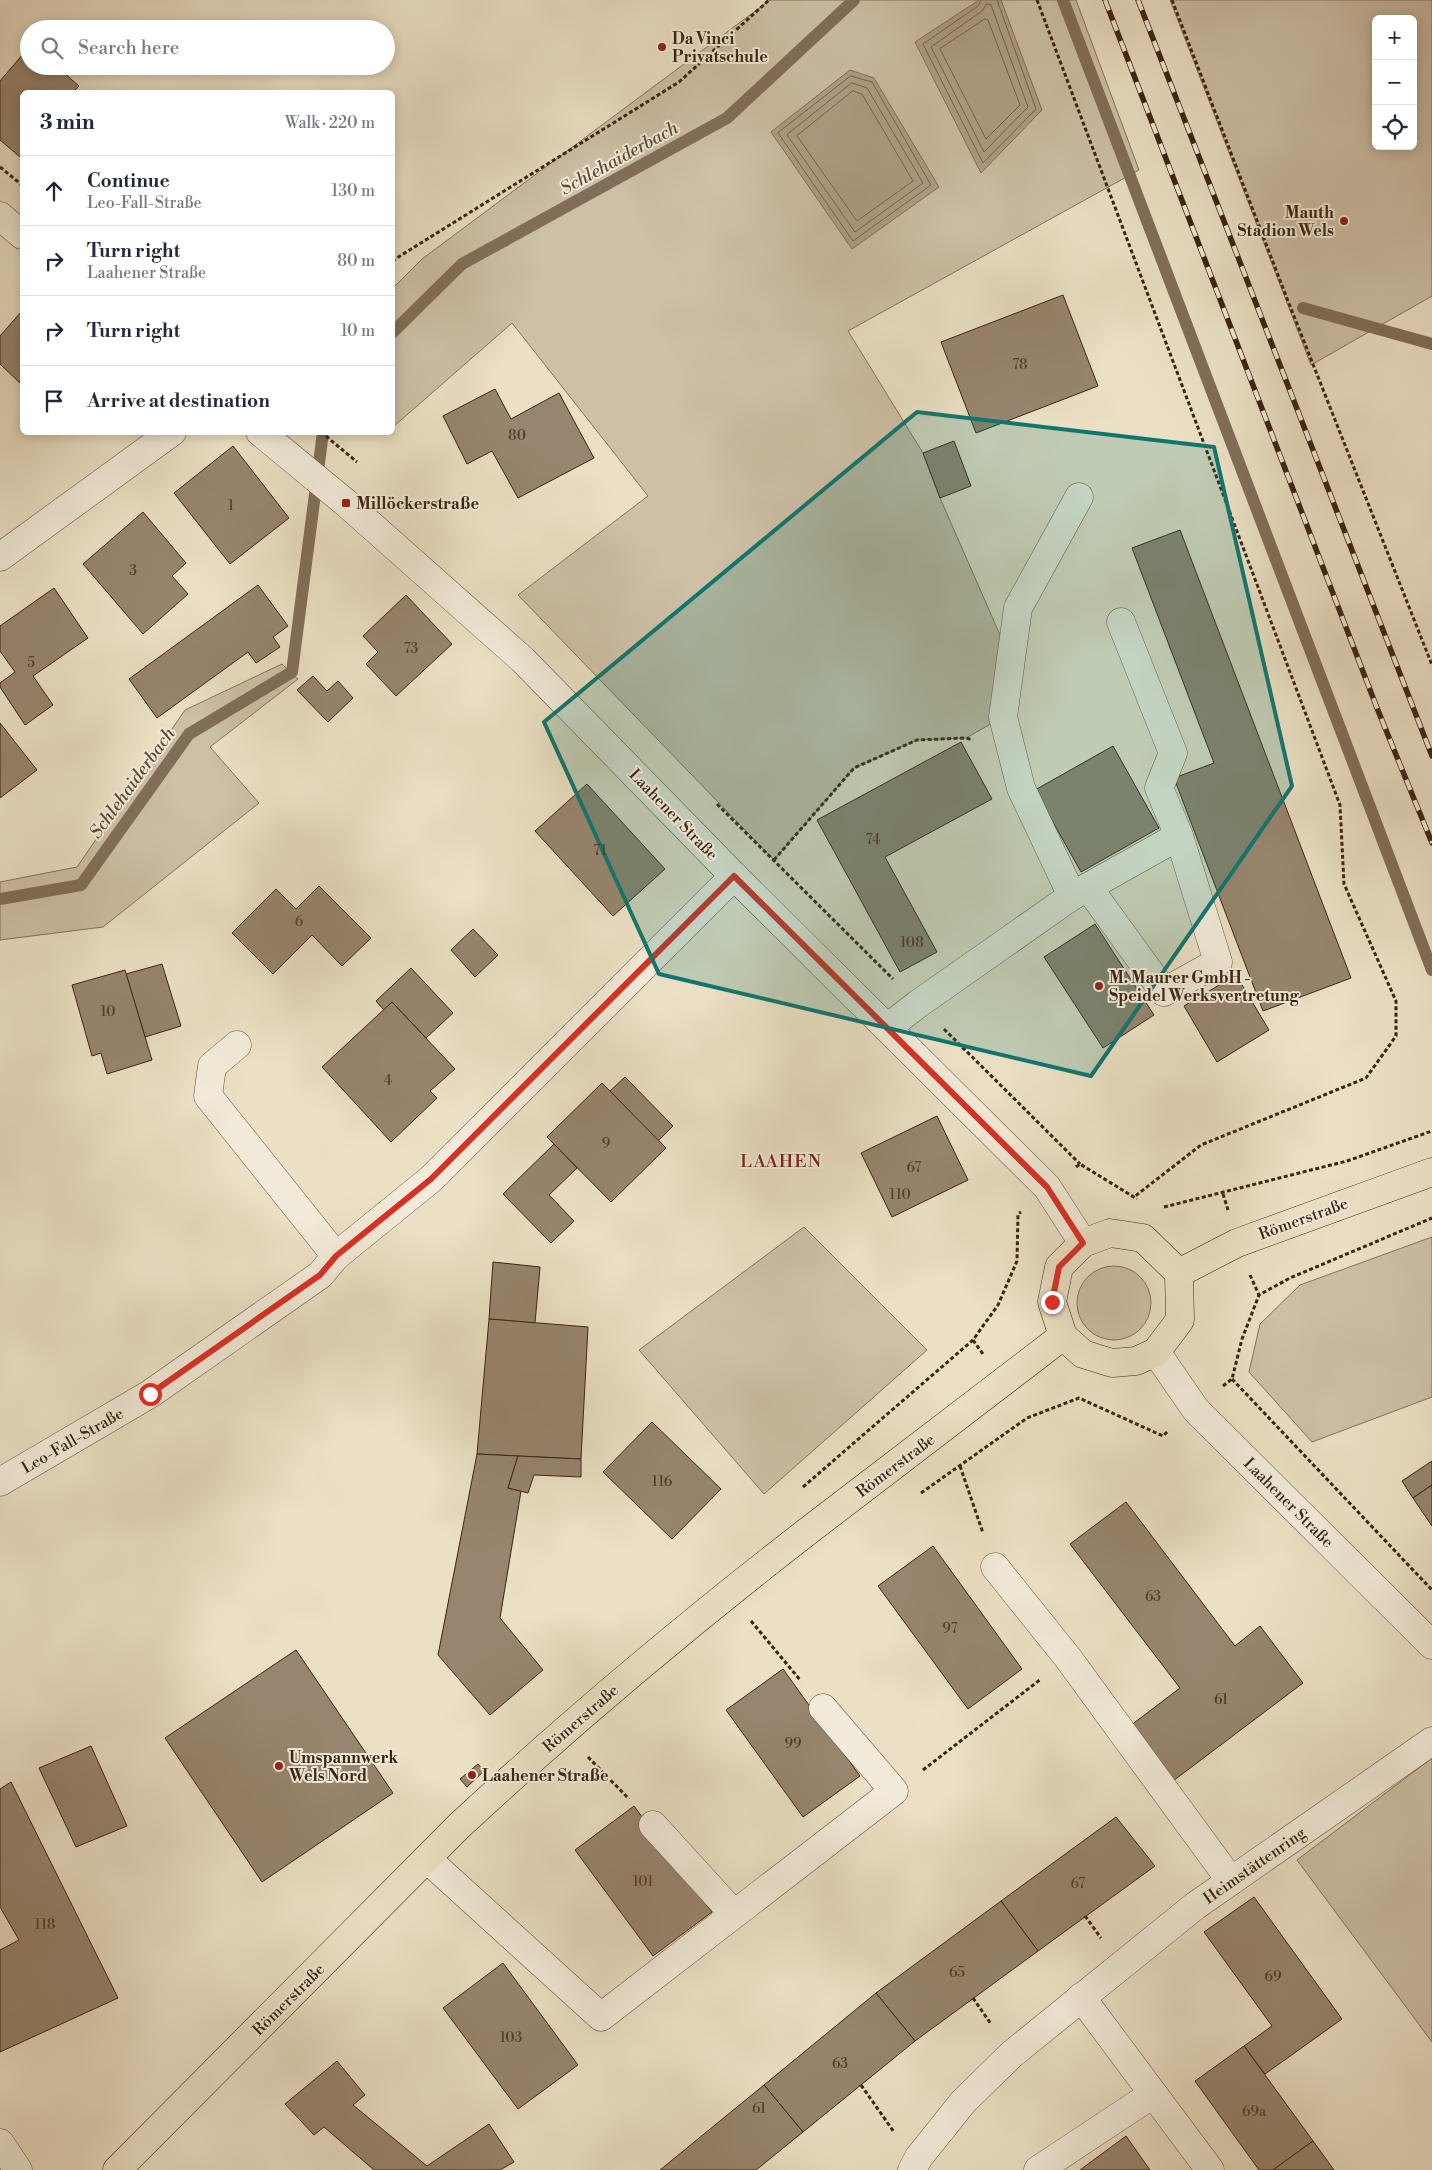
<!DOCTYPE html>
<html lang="en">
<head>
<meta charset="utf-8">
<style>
  :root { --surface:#fff; --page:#f2f2f3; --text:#1f2937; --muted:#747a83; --line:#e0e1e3 }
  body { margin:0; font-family:"Libre Bodoni",serif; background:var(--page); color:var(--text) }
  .controls { position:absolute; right:15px; top:15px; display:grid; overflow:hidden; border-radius:8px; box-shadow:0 2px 12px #0003 }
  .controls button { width:45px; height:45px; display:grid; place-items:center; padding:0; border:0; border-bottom:1px solid var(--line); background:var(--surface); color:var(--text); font:25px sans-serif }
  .stop { position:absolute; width:15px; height:15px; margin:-11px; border:4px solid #d93025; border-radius:50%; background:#fff }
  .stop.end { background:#d93025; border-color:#fff; box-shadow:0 1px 5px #0008 }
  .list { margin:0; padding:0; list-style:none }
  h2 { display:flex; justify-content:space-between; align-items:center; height:65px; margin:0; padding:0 20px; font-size:21px }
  h2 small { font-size:16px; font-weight:400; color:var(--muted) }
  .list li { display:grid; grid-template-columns:32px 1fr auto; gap:15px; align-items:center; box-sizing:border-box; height:70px; padding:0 20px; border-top:1px solid var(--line) }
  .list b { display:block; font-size:19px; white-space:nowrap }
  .list p { margin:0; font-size:16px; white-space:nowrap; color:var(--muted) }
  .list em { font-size:16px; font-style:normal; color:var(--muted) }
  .icon { flex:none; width:28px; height:28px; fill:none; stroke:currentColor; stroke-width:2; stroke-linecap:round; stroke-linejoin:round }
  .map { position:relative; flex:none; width:1432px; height:2170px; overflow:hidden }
  .search { position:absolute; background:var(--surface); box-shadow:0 2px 12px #0003; left:20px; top:20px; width:375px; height:55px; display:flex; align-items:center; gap:12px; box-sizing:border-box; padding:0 18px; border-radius:28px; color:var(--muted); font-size:19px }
  .panel { position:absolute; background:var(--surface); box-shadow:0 2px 12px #0003; left:20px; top:90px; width:375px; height:345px; border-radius:8px }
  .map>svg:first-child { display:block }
  .green { fill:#cdc0a7; stroke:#84725c; fill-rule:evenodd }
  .water { fill:#afa088; stroke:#816e59 }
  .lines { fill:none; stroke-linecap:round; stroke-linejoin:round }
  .shore { stroke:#75624d; stroke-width:1 }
  .stream { stroke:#816e59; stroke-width:12 }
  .building { fill:#97856f; stroke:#3b2312 }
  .minor-casing { stroke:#67523f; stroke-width:29 }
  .major-casing { stroke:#3b2312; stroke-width:29 }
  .path { stroke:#3b2312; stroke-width:3; stroke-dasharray:4 2.5; stroke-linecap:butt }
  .minor { stroke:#f2ebd9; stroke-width:28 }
  .major { stroke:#ebe0c5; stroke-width:28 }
  .rail-casing { stroke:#3b2312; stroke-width:5.5 }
  .rail { stroke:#f2ebd9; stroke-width:4; stroke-dasharray:11; stroke-linecap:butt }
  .route { stroke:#d93025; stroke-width:6 }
  .marked { fill:#0f766e; fill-opacity:0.2; stroke:#0f766e; stroke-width:4; stroke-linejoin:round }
  .poi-dot { fill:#8f2418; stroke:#f2ebd9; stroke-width:2 }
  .labels { text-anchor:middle; stroke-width:4; stroke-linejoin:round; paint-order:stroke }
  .number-label { font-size:14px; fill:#523c29 }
  .poi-label { font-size:16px; font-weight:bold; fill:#3b2312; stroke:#f2ebd9; text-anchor:start }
  .street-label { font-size:16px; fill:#3b2312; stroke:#f2ebd9 }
  .water-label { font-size:18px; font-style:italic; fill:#5e4835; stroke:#f2ebd9 }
  .neighbourhood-label { font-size:18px; letter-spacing:1px; fill:#7a1f14; stroke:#f2ebd9 }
</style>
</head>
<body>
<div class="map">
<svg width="1432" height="2170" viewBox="0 0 1432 2170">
  <rect width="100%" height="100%" fill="#ebe0c5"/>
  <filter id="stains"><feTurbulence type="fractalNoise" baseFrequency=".004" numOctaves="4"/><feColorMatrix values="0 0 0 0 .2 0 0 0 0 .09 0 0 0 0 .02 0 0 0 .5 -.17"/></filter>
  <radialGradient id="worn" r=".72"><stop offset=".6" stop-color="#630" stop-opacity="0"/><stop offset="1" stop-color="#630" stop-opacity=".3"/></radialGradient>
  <g class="green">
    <polygon points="770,0 1076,0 1139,170 848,331 923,453 940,498 1011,660 1003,717 966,738 917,740 854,768 774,860 518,595 648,496 512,323 393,427 393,288 422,259"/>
    <path d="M1170,0H1432V296L1311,365ZM1376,19H1413V146H1376Z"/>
    <polygon points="282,664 298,679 210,747 259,803 103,927 0,940 0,882 77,867 185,710"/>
    <polygon points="804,1227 927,1350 764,1494 639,1350"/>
    <polygon points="1432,1237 1432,1397 1312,1442 1249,1372 1260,1324 1300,1285"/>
    <circle cx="1114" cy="1303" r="37"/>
    <polygon points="1432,1758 1432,2042 1297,1860"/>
  </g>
  <g class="water">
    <polygon points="979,0 1001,0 1042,110 981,173 915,42"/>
    <polygon points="850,70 874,78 939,187 852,249 771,132"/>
  </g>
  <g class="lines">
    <g class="shore">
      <polyline points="981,0 978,6 923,44 983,163 1036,109 997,0"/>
      <polygon points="987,4 991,5 1028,107 984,152 931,47 982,11"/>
      <polygon points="985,19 988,20 1020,105 986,139 940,49"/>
      <polygon points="851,76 872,82 931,185 853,241 778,133"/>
      <polygon points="852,83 867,88 923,183 855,232 787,135"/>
      <polygon points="853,91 862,94 913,181 857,221 797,136"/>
    </g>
    <g class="stream">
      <polyline points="1063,0 1432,970"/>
      <polyline points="1303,308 1432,344"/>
      <polyline points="392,333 462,264 727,118 854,0"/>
      <polyline points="0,899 81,885 189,734 292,672 323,432"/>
    </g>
  </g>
  <g class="building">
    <polygon points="29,47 29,66 56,66 79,86 73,92 22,92 22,153 20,157 0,140 0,81"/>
    <polygon points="1063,295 1098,386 976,433 941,342"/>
    <polygon points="22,311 22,385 0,364 0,336"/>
    <polygon points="495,389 511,419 559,393 594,458 518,498 492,451 467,464 443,416"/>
    <polygon points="954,441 971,486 940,498 923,453"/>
    <polygon points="233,446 289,518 230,564 174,493"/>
    <polygon points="143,512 186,563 172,576 188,594 143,634 83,564"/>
    <polygon points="1180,530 1351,978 1263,1011 1174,778 1214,763 1132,548"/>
    <polygon points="258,585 288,626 273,637 280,647 256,663 248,652 157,718 129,679"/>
    <polygon points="54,588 88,638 33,676 53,705 25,725 0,687 0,683 15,672 0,651 0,626"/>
    <polygon points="406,595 452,644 396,696 366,664 378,652 363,636"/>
    <polygon points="313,676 327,691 338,681 353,698 328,722 297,690"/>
    <polygon points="0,723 37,770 0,798"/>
    <polygon points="961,742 992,799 885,857 937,952 900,972 817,820"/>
    <polygon points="1113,746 1159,828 1081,872 1035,790"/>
    <polygon points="587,784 665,869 613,916 535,831"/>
    <polygon points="319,886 371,938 342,966 312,935 273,974 232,933 276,889 296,909"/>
    <polygon points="1095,924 1154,1015 1103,1048 1044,957"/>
    <polygon points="473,929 498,955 475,977 451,950"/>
    <polygon points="162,964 181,1026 145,1037 126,974"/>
    <polygon points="411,968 453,1013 426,1038 392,1002 384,1010 376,1001"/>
    <polygon points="125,970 152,1060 107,1074 101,1053 92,1056 72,985"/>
    <polygon points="1236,975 1269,1030 1217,1062 1184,1006"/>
    <polygon points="392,1002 455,1069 430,1091 437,1098 391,1142 322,1067"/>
    <polygon points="625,1077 673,1126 658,1141 610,1091"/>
    <polygon points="602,1083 666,1148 611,1202 547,1137"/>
    <polygon points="937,1116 968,1180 892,1217 861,1153"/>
    <polygon points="554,1144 577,1168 549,1195 574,1221 551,1243 503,1194"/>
    <polygon points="493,1262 540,1267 535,1323 489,1319"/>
    <polygon points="489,1319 588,1327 581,1459 477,1454"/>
    <polygon points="652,1422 721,1489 672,1539 603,1472"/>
    <polygon points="477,1454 518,1456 508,1488 521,1491 500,1618 543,1670 490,1715 438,1655"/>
    <polygon points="518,1456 581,1459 581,1477 534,1475 528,1493 508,1488"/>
    <polygon points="1432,1461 1432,1485 1413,1498 1402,1481"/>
    <polygon points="1432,1485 1432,1526 1413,1498"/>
    <polygon points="1126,1502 1235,1646 1260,1626 1303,1683 1169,1784 1126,1729 1180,1688 1070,1544"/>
    <polygon points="933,1546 1022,1669 968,1709 878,1586"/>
    <polygon points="296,1650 393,1793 262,1882 165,1738"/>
    <polygon points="783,1669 860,1776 803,1817 726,1710"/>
    <polygon points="91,1746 127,1826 76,1847 39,1768"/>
    <polygon points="478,1764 484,1771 467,1787 460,1779"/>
    <polygon points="11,1782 118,1998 0,2052 0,1950 19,1940 0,1907 0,1789"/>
    <polygon points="634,1806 712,1912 653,1956 575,1850"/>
    <polygon points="1116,1817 1155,1866 1038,1951 1001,1901"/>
    <polygon points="1254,1897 1342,2019 1265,2074 1244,2046 1272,2026 1204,1932"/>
    <polygon points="1001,1901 1038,1951 915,2041 876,1993"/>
    <polygon points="503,1963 578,2065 518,2109 443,2008"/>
    <polygon points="876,1993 915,2041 803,2132 764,2085"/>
    <polygon points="1244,2046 1313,2141 1273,2170 1259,2170 1195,2081"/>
    <polygon points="337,2061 365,2095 353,2105 427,2166 489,2124 514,2162 500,2170 374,2170 324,2127 314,2135 285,2104"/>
    <polygon points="764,2085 803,2132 756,2170 660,2170"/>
    <polygon points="1126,2136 1150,2170 1080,2170"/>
    <polygon points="1313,2141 1334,2170 1273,2170"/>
  </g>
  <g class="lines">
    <defs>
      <g id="minor">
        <polyline points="0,216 22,235"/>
        <polyline points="260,432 346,503 523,660 734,876 1047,1187 1083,1243"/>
        <polyline points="0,557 172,432"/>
        <polyline points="1088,887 1164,992 1218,962 1179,836 1159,788 1173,753 1121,622"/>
        <polyline points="1072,896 1021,788 1003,717 1018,608 1079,497"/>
        <polyline points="887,1028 918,1004 1072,896 1179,836"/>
        <polyline points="237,1045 212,1066 208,1096 336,1256"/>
        <polyline points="1156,1352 1196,1410 1432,1645"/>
        <polyline points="0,1482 150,1394 320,1275 336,1256 431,1179 734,876"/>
        <polyline points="995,1567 1068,1658 1231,1881"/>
        <polyline points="653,1825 734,1914"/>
        <polyline points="427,1859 601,2017 894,1791 823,1708"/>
        <polyline points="1081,1997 1210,2170"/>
        <polyline points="0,2143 18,2170"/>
        <polyline points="912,2170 919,2157 963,2102 1012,2054 1195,1906 1432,1741"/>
        <polyline points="1038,2170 1153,2094"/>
      </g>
      <g id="major">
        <polygon points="1110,1233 1143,1238 1179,1273 1180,1320 1156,1352 1136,1361 1112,1363 1083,1354 1063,1336 1052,1302 1059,1267 1083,1243"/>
        <polyline points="1179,1273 1237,1243 1432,1172"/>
        <path d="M117,2170L459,1826C571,1722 688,1624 808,1531C893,1465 979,1401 1063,1336"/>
      </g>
    </defs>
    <use href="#minor" class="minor-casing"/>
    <use href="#major" class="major-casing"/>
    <g class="path">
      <polyline points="1037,0 1340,805 1344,884 1396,1001 1396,1036 1366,1078 1201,1145 1134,1197"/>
      <polyline points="1172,0 1288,301 1432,665"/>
      <polyline points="0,167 22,185"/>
      <polyline points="392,261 679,82 769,0"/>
      <polyline points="321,432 357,462"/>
      <polyline points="717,804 893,979"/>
      <polyline points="774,860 854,768 917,740 966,738 973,740"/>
      <polyline points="944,1029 1080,1164"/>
      <polyline points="1076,1167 1080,1164 1137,1199"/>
      <polyline points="1223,1194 1228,1210"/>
      <polyline points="1164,1207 1347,1161 1432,1131"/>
      <polyline points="1250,1275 1259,1295"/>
      <polyline points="973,1340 983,1354"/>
      <polyline points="1232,1379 1432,1590"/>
      <polyline points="1223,1386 1232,1379 1242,1339 1259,1295 1290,1278 1432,1218"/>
      <polyline points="960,1466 983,1533"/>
      <polyline points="803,1487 973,1340 998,1305 1017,1261 1018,1214 1021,1212"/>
      <polyline points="921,1493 1027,1418 1079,1398 1163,1436 1168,1431"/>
      <polyline points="751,1621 801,1681"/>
      <polyline points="588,1757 629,1799"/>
      <polyline points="923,1770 1041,1679"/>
      <polyline points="1085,1916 1101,1938"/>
      <polyline points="973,1998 991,2024"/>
      <polyline points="861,2085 894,2132"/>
    </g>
    <use href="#minor" class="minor"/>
    <use href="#major" class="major"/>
    <defs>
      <g id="rail">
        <polyline points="1105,0 1377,708 1432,843"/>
        <polyline points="1138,0 1432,756"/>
      </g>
    </defs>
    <use href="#rail" class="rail-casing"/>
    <use href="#rail" class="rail"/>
  </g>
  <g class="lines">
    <polyline class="route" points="150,1394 320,1275 336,1256 431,1179 734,876 1047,1187 1083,1243 1059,1267 1052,1302"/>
  </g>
  <path class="marked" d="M917,412L1214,447L1292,786L1091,1076L659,974L544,722Z"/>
  <g class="poi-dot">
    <circle cx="662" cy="47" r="5"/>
    <circle cx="1344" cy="221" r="5"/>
    <rect x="341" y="498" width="10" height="10" rx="2.5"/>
    <circle cx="1099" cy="986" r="5"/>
    <circle cx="279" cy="1766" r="5"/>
    <circle cx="472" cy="1775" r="5"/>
  </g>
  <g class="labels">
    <g class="number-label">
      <text x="1020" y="369">78</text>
      <text x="517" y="440">80</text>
      <text x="231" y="510">1</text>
      <text x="133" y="575">3</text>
      <text x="411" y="653">73</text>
      <text x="31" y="667">5</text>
      <text x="873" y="844">74</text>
      <text x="600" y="855">71</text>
      <text x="299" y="926">6</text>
      <text x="912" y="947">108</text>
      <text x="108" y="1016">10</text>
      <text x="388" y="1085">4</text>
      <text x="606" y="1148">9</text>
      <text x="914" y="1172">67</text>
      <text x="900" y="1199">110</text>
      <text x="662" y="1486">116</text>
      <text x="1153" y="1601">63</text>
      <text x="950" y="1633">97</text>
      <text x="1221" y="1704">61</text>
      <text x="793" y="1748">99</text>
      <text x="643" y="1886">101</text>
      <text x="1078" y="1888">67</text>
      <text x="45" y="1929">118</text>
      <text x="957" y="1977">65</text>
      <text x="1273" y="1981">69</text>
      <text x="511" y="2042">103</text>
      <text x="840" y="2068">63</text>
      <text x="759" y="2113">61</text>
      <text x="1254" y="2116">69a</text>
    </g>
    <g class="poi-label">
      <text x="672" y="44">Da Vinci<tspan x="672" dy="18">Privatschule</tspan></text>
      <text x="1334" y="218" text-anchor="end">Mauth<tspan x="1334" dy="18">Stadion Wels</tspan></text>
      <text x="356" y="509">Millöckerstraße</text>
      <text x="1109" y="983">M. Maurer GmbH -<tspan x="1109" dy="18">Speidel Werksvertretung</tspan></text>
      <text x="289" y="1763">Umspannwerk<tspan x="289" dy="18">Wels Nord</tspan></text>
      <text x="482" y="1781">Laahener Straße</text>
    </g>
    <g class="street-label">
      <text transform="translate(674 814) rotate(46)" y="6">Laahener Straße</text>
      <text transform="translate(1303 1218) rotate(-20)" y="6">Römerstraße</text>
      <text transform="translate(72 1440) rotate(-30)" y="6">Leo-Fall-Straße</text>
      <text transform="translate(895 1465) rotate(-37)" y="6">Römerstraße</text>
      <text transform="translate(1289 1502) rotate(45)" y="6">Laahener Straße</text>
      <text transform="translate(580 1718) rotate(-41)" y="6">Römerstraße</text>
      <text transform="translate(1254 1865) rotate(-35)" y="6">Heimstättenring</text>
      <text transform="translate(288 1999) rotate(-45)" y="6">Römerstraße</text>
    </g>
    <g class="water-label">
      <text transform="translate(619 158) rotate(-29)" y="6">Schlehaiderbach</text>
      <text transform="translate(132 783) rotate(-54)" y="6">Schlehaiderbach</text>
    </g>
    <g class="neighbourhood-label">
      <text x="781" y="1167">LAAHEN</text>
    </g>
  </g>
  <rect width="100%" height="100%" filter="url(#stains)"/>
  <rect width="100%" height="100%" fill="url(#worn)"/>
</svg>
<div class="controls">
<button>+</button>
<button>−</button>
<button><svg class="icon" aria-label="locate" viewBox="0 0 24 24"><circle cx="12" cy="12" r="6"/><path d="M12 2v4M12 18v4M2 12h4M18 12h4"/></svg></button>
</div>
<div class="stop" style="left:150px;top:1394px"></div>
<div class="stop end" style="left:1052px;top:1302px"></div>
<div class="search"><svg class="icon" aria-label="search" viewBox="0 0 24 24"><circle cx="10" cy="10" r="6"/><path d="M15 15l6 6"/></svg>Search here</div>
<section class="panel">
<h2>3 min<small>Walk · 220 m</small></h2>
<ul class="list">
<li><svg class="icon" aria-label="ahead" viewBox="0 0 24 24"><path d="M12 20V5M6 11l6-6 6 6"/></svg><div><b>Continue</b><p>Leo-Fall-Straße</p></div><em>130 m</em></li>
<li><svg class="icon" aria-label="right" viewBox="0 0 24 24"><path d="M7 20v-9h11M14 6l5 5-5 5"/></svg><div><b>Turn right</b><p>Laahener Straße</p></div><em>80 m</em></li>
<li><svg class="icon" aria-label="right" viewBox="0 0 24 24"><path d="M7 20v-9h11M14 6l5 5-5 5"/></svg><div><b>Turn right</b></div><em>10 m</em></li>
<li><svg class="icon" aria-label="arrive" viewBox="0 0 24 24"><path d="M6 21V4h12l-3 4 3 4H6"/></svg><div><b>Arrive at destination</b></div></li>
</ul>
</section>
</div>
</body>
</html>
